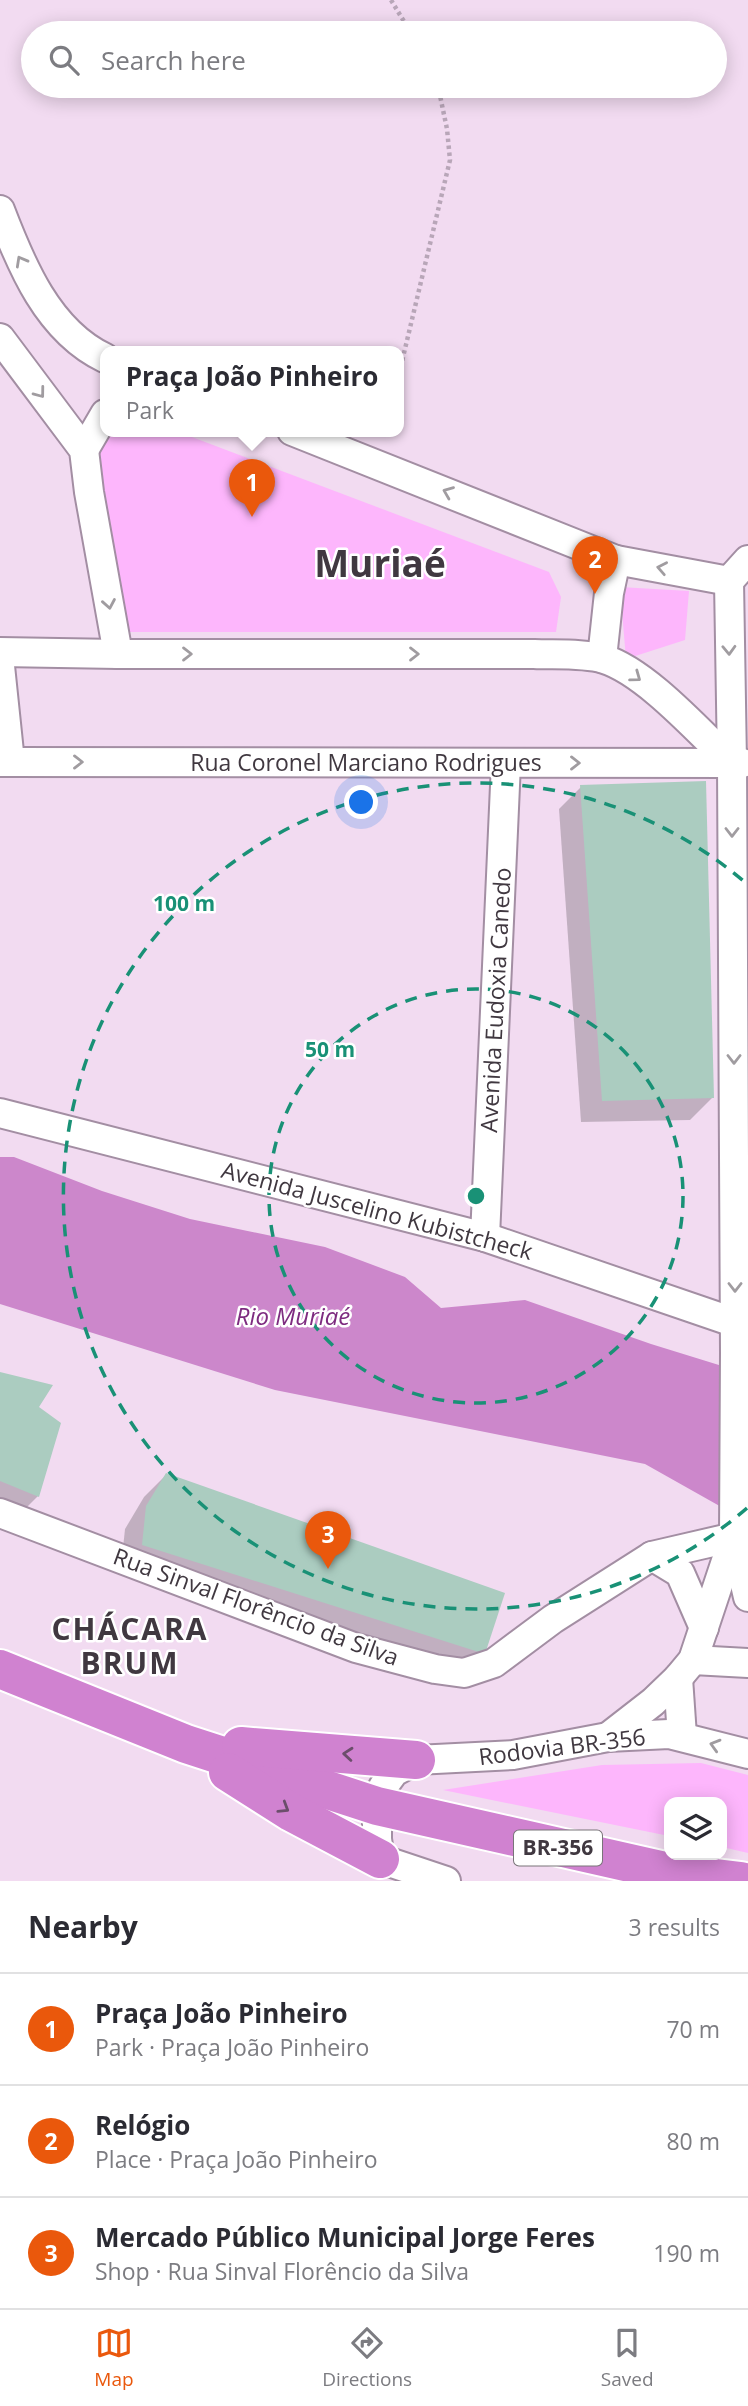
<!DOCTYPE html>
<html lang="en">
<head>
<meta charset="utf-8">
<style>
  :root { --surface:#fff; --page:#f2f2f3; --text:#2b2b33; --muted:#7c7c81; --line:#e1e1e2; --accent:#ea580c }
  body { margin:0; font-family:"Open Sans",sans-serif; background:var(--page); color:var(--text) }
  .controls { position:absolute; right:21px; bottom:21px; display:grid; overflow:hidden; border-radius:14px; box-shadow:0 4px 18px #0003 }
  .controls button { width:63px; height:63px; display:grid; place-items:center; padding:0; border:0; border-bottom:2px solid var(--line); background:var(--surface); color:var(--text); font:35px sans-serif }
  .you { position:absolute; left:362px; top:803px; width:24px; height:24px; margin:-18px; border:5px solid #fff; border-radius:50%; background:#1a73e8; box-shadow:0 0 0 10px #1a73e833 }
  .badge { display:grid; place-items:center; width:46px; height:46px; border-radius:50%; background:var(--accent); color:#fff; font-size:23px; font-weight:700 }
  .pin { position:absolute; translate:-50% -58px; filter:drop-shadow(0 2px 4px #0008) }
  .pin::after { content:''; position:absolute; top:37px; width:24px; height:21px; background:inherit; clip-path:polygon(0 0,100% 0,50% 100%) }
  .popup { position:absolute; left:100px; top:346px; width:304px; height:91px; box-sizing:border-box; display:grid; place-content:center; border-radius:14px; background:var(--surface); filter:drop-shadow(0 2px 5px #0005); font-size:23px; white-space:nowrap; color:var(--muted) }
  .popup b { font-size:26px; color:var(--text) }
  .popup::after { content:''; position:absolute; left:50%; top:100%; margin-left:-14px; border:14px solid transparent; border-top-color:var(--surface) }
  .list { margin:0; padding:0; list-style:none }
  h2 { display:flex; justify-content:space-between; align-items:center; height:91px; margin:0; padding:0 28px; font-size:30px }
  h2 small { font-size:23px; font-weight:400; color:var(--muted) }
  .list li { display:grid; grid-template-columns:46px 1fr auto; gap:21px; align-items:center; box-sizing:border-box; height:112px; padding:0 28px; border-top:2px solid var(--line) }
  .list b { display:block; font-size:26px; white-space:nowrap }
  .list p { margin:0; font-size:23px; white-space:nowrap; color:var(--muted) }
  .list em { font-size:23px; font-style:normal; color:var(--muted) }
  .icon { flex:none; width:38px; height:38px; fill:none; stroke:currentColor; stroke-width:2; stroke-linecap:round; stroke-linejoin:round }
  .map { position:relative; flex:none; width:748px; height:1881px; overflow:hidden }
  .search { position:absolute; background:var(--surface); box-shadow:0 4px 18px #0003; left:21px; right:21px; top:21px; height:77px; display:flex; align-items:center; gap:18px; box-sizing:border-box; padding:0 24px; border-radius:38px; color:var(--muted); font-size:26px }
  .sheet { height:427px; background:var(--surface) }
  nav { display:flex; justify-content:space-around; align-items:center; box-sizing:border-box; height:98px; border-top:2px solid var(--line); background:var(--surface); font-size:19px; color:var(--muted) }
  nav a { display:grid; justify-items:center; gap:4px }
  nav .on { color:var(--accent) }
  .map>svg:first-child { display:block }
  .green { fill:#fdb6fc }
  .water { fill:#cc87cb }
  .shadow { fill:#0003 }
  .building { fill:#abccc0 }
  .lines { fill:none; stroke-linecap:round; stroke-linejoin:round }
  .minor-casing { stroke:#a38ea3; stroke-width:32 }
  .highway-casing { stroke:#fff; stroke-width:42 }
  .path { stroke:#b8a6b8; stroke-width:4.5; stroke-dasharray:3.5 3.5; stroke-linecap:butt }
  .minor { stroke:#fff; stroke-width:28 }
  .highway { stroke:#d082d0; stroke-width:38 }
  .oneway { stroke:#a09ca0 }
  .oneway2 { stroke:#6b4e6b }
  .ring { fill:none; stroke:#199176; stroke-width:3.5; stroke-dasharray:12 9 }
  .labels { text-anchor:middle; stroke-width:5; stroke-linejoin:round; paint-order:stroke }
  .shield { fill:#fff; stroke:#797479; stroke-width:2 }
  .shield-label { font-size:21px; font-weight:bold; fill:#403840 }
  .street-label { font-size:23px; fill:#403840; stroke:#fff }
  .water-label { font-size:24px; font-style:italic; fill:#7e2c80; stroke:#fff }
  .district-label { font-size:30px; font-weight:bold; letter-spacing:2px; fill:#403840; stroke:#fff }
  .town-label { font-size:37px; font-weight:bold; fill:#403840; stroke:#fff }
  .centre { fill:#199176; stroke:#fff; stroke-width:3.5 }
  .ring-label { font-size:21px; text-anchor:middle; font-weight:bold; fill:#199176; stroke:#fff; stroke-width:5; stroke-linejoin:round; paint-order:stroke }
</style>
</head>
<body>
<div class="map">
<svg width="748" height="1881" viewBox="0 0 748 1881">
  <rect width="100%" height="100%" fill="#f2dbf1"/>
  <g class="green">
    <polygon points="105,431 176,431 549,572 561,597 556,632 112,632 94,463"/>
    <polygon points="620,587 689,591 685,640 626,659"/>
    <polygon points="701,1763 748,1775 748,1853 722,1847 722,1802 669,1802 669,1836 443,1790 602,1765"/>
  </g>
  <polygon class="water" points="0,1157 14,1157 102,1191 190,1219 325,1247 405,1277 441,1308 525,1300 651,1344 748,1374 748,1522 645,1464 275,1390 0,1304"/>
  <g class="shadow">
    <polygon points="581,787 713,1097 690,1120 581,1122 559,809"/>
    <polygon points="0,1374 37,1407 38,1496 16,1518 0,1512"/>
    <polygon points="166,1475 483,1653 461,1675 121,1567 125,1529 144,1497"/>
  </g>
  <g class="building">
    <polygon points="706,781 714,1098 602,1101 580,785"/>
    <polygon points="0,1372 53,1385 39,1407 61,1423 39,1497 0,1481"/>
    <polygon points="166,1473 505,1593 485,1654 142,1545 146,1506"/>
  </g>
  <g class="lines">
    <defs>
      <g id="minor">
        <path d="M0,210C21,265 48,331 105,358"/>
        <polyline points="0,338 84,450 89,492 118,654"/>
        <polyline points="292,431 616,560 729,581"/>
        <polyline points="84,450 105,414"/>
        <polyline points="729,581 732,763 735,1352 734,1537 748,1597"/>
        <polyline points="729,581 748,560"/>
        <path d="M0,652L118,654H534C554,655 585,653 604,659C646,672 699,732 732,763"/>
        <polyline points="602,658 609,593 616,560"/>
        <polyline points="0,666 10,762"/>
        <polyline points="0,762 742,763"/>
        <polyline points="0,1113 485,1237 748,1327"/>
        <polyline points="485,1237 506,763"/>
        <polyline points="0,1513 356,1648 435,1669 464,1673 494,1663 553,1619 652,1556"/>
        <polyline points="704,1628 680,1573 652,1556 734,1537"/>
        <polyline points="693,1660 748,1663"/>
        <polyline points="678,1678 682,1736"/>
        <polyline points="608,1737 653,1702 678,1678 693,1660 734,1537"/>
        <polyline points="446,1881 380,1859 377,1839 377,1806 383,1787 394,1772 416,1760 513,1755 608,1737 669,1734 748,1754"/>
      </g>
      <g id="highway">
        <polyline points="0,1669 186,1744 377,1806 674,1873 741,1881"/>
        <polyline points="241,1746 416,1760"/>
        <polyline points="228,1772 291,1812 380,1859"/>
      </g>
    </defs>
    <use href="#minor" class="minor-casing"/>
    <use href="#highway" class="highway-casing"/>
    <g class="path">
      <polyline points="391,0 411,33"/>
      <polyline points="399,374 450,160 447,129 438,86"/>
    </g>
    <use href="#minor" class="minor"/>
    <use href="#highway" class="highway"/>
  </g>
  <defs><path id="oneway-chevron" d="M-2-3.5L2.5 0L-2 3.5" fill="none" stroke-width="1.6" stroke-linecap="round" stroke-linejoin="round" transform="scale(1.75)"/></defs>
  <g class="oneway">
    <use href="#oneway-chevron" transform="translate(21 261) rotate(-119)"/>
    <use href="#oneway-chevron" transform="translate(40 393) rotate(53)"/>
    <use href="#oneway-chevron" transform="translate(448 492) rotate(-158)"/>
    <use href="#oneway-chevron" transform="translate(662 568) rotate(-169)"/>
    <use href="#oneway-chevron" transform="translate(109 604) rotate(80)"/>
    <use href="#oneway-chevron" transform="translate(729 650) rotate(88)"/>
    <use href="#oneway-chevron" transform="translate(187 654)"/>
    <use href="#oneway-chevron" transform="translate(414 654)"/>
    <use href="#oneway-chevron" transform="translate(636 677) rotate(36)"/>
    <use href="#oneway-chevron" transform="translate(78 762)"/>
    <use href="#oneway-chevron" transform="translate(575 763)"/>
    <use href="#oneway-chevron" transform="translate(732 832) rotate(90)"/>
    <use href="#oneway-chevron" transform="translate(734 1059) rotate(90)"/>
    <use href="#oneway-chevron" transform="translate(735 1287) rotate(90)"/>
    <use href="#oneway-chevron" transform="translate(715 1745) rotate(-164)"/>
  </g>
  <g class="oneway2">
    <use href="#oneway-chevron" transform="translate(348 1754) rotate(-175)"/>
    <use href="#oneway-chevron" transform="translate(284 1808) rotate(32)"/>
  </g>
  <g class="ring">
    <circle cx="476" cy="1196" r="207"/>
    <path d="M747 1508A413 413 0 1 1 747 884"/>
  </g>
  <g class="labels">
    <rect class="shield" x="514" y="1830.5" width="88" height="35" rx="5"/>
    <g class="shield-label">
      <text x="558" y="1855">BR-356</text>
    </g>
    <g class="street-label">
      <text x="366" y="771">Rua Coronel Marciano Rodrigues</text>
      <text transform="translate(496 1000) rotate(-87)" y="8">Avenida Eudoxia Canedo</text>
      <text transform="translate(377 1211) rotate(15)" y="8">Avenida Juscelino Kubistcheck</text>
      <text transform="translate(256 1607) rotate(20)" y="8">Rua Sinval Florêncio da Silva</text>
      <text transform="translate(562 1747) rotate(-7)" y="8">Rodovia BR-356</text>
    </g>
    <g class="water-label">
      <text x="293" y="1325">Rio Muriaé</text>
    </g>
    <g class="district-label">
      <text x="130" y="1640">CHÁCARA<tspan x="130" dy="34">BRUM</tspan></text>
    </g>
    <g class="town-label">
      <text x="380" y="577">Muriaé</text>
    </g>
  </g>
  <circle cx="476" cy="1196" r="10" class="centre"/>
  <g class="ring-label">
    <text x="184" y="911">100 m</text>
    <text x="330" y="1057">50 m</text>
  </g>
</svg>
<div class="controls">
<button><svg class="icon" aria-label="layers" viewBox="0 0 24 24"><path d="M12 4l9 5-9 5-9-5zM3 14l9 5 9-5"/></svg></button>
</div>
<div class="you"></div>
<div class="pin badge" style="left:252px;top:517px">1</div>
<div class="popup"><b>Praça João Pinheiro</b>Park</div>
<div class="pin badge" style="left:595px;top:594px">2</div>
<div class="pin badge" style="left:328px;top:1569px">3</div>
<div class="search"><svg class="icon" aria-label="search" viewBox="0 0 24 24"><circle cx="10" cy="10" r="6"/><path d="M15 15l6 6"/></svg>Search here</div>
</div>
<section class="sheet">
<h2>Nearby<small>3 results</small></h2>
<ul class="list">
<li><span class="badge">1</span><div><b>Praça João Pinheiro</b><p>Park · Praça João Pinheiro</p></div><em>70 m</em></li>
<li><span class="badge">2</span><div><b>Relógio</b><p>Place · Praça João Pinheiro</p></div><em>80 m</em></li>
<li><span class="badge">3</span><div><b>Mercado Público Municipal Jorge Feres</b><p>Shop · Rua Sinval Florêncio da Silva</p></div><em>190 m</em></li>
</ul>
</section>
<nav>
<a class="on"><svg class="icon" aria-label="map" viewBox="0 0 24 24"><path d="M3 6l6-2 6 2 6-2v14l-6 2-6-2-6 2zM9 4v14M15 6v14"/></svg>Map</a>
<a><svg class="icon" aria-label="directions" viewBox="0 0 24 24"><path d="M12 3l9 9-9 9-9-9zM9 14v-3h6M13 9l2 2-2 2"/></svg>Directions</a>
<a><svg class="icon" aria-label="saved" viewBox="0 0 24 24"><path d="M7 4h10v16l-5-4-5 4z"/></svg>Saved</a>
</nav>
</body>
</html>
